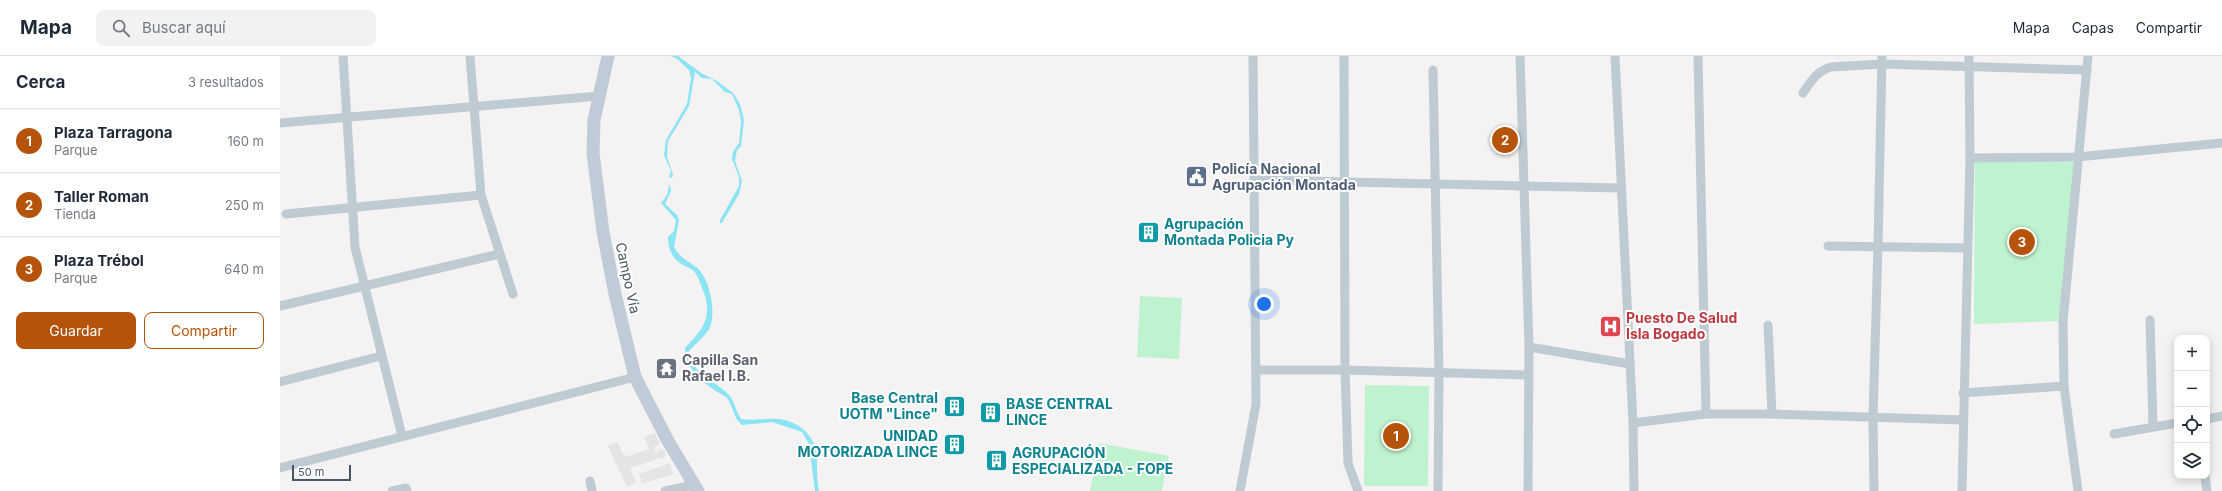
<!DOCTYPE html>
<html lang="es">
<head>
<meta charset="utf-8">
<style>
  :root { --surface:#fff; --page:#f2f2f3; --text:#1f2937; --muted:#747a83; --line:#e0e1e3; --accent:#b45309 }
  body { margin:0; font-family:Inter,sans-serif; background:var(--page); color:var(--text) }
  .controls { position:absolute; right:12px; bottom:12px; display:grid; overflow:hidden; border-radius:8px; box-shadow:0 2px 10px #0003 }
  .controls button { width:36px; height:36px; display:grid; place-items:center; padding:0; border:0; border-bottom:1px solid var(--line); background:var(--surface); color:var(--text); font:20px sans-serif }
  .scale { position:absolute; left:12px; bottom:10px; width:59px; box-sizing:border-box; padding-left:4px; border:2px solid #485761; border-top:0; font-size:11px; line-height:14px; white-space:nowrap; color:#485761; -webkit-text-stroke:3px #fff; paint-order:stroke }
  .you { position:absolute; left:984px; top:248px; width:14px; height:14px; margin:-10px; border:3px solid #fff; border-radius:50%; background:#1a73e8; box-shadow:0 0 0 6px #1a73e833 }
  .badge { display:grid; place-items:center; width:26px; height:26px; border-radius:50%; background:var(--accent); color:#fff; font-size:13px; font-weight:700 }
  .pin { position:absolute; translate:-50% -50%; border:2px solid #fff; box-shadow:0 1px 4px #0006 }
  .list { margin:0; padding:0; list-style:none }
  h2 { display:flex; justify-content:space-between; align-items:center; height:52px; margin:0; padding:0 16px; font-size:17px }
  h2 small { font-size:13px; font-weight:400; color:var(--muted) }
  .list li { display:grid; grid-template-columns:26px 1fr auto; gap:12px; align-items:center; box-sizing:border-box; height:64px; padding:0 16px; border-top:1px solid var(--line) }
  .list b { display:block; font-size:15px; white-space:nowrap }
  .list p { margin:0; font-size:13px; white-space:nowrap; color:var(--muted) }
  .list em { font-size:13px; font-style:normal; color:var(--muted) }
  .actions { display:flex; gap:8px; padding:12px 16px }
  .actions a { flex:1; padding:9px 0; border:1px solid var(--accent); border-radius:8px; text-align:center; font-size:14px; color:var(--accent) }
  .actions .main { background:var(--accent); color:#fff }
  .icon { flex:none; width:22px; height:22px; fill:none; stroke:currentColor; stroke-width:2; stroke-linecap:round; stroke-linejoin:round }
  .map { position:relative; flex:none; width:1942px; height:435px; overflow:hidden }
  header { display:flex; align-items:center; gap:24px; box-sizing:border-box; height:56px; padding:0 20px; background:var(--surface); border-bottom:1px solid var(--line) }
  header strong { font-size:19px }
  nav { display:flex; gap:22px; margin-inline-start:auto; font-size:14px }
  .search { width:280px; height:36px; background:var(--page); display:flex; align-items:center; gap:10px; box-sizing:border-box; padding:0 14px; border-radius:8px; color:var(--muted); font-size:15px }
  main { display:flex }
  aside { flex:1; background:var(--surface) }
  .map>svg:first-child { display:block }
  .education { fill:#e5e3e4 }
  .medical { fill:#fde4e4 }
  .green { fill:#bff3d0 }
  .water { fill:#8ae4f3 }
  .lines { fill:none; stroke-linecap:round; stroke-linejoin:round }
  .street { stroke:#bfcbd2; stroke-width:9 }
  .secondary { stroke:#bfccd7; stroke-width:13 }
  .labels { text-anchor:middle; stroke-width:4; stroke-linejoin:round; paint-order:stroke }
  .service-label { font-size:14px; font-weight:bold; fill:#4e5e75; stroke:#fff; text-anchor:start }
  .culture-label { font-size:14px; font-weight:bold; fill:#0d838f; stroke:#fff; text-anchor:start }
  .street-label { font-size:14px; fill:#485761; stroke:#fff }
  .health-label { font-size:14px; font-weight:bold; fill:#be3a42; stroke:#fff; text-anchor:start }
  .worship-label { font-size:14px; font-weight:bold; fill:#5b616d; stroke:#fff; text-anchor:start }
</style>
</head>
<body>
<header>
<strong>Mapa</strong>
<div class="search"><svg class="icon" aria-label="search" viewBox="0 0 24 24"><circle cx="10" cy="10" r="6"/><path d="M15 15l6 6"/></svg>Buscar aquí</div>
<nav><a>Mapa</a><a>Capas</a><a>Compartir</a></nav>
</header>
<main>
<aside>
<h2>Cerca<small>3 resultados</small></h2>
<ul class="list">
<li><span class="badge">1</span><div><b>Plaza Tarragona</b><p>Parque</p></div><em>160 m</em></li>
<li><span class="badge">2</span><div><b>Taller Roman</b><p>Tienda</p></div><em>250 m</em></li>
<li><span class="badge">3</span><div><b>Plaza Trébol</b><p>Parque</p></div><em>640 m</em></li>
</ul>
<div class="actions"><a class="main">Guardar</a><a>Compartir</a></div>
</aside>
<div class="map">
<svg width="1942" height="435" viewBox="0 0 1942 435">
  <rect width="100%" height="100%" fill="#f4f2f2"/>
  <g class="education">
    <polygon points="375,377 380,388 372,392 374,391 378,403 350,412 356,426 347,431 328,390 337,386 345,401 369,393 364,381"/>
    <circle cx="381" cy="398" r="4.5"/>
    <polygon points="390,407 393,418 362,428 359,418"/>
  </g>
  <polygon class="medical" points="1337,258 1337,282 1325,282 1325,259"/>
  <g class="green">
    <polygon points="1695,106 1796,106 1783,265 1694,268"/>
    <polygon points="860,240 902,242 899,303 857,301"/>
    <polygon points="1085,329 1149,330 1148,430 1084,430"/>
    <polygon points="819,387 889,400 882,435 810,435"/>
  </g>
  <g class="water">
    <polygon points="390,0 398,0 421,17 437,25 453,37 460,48 464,64 461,90 457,94 455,105 462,125 459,138 442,167 440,167 440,164 459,130 459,121 452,103 453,96 459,87 461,66 459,54 452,38 445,36 432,23 422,22 415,16 409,50 388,85 387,101 393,118 392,122 389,121 391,115 384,99 386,84 407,48 411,22 409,14 396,2"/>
    <path d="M389,129H390L391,135L385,148L397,159L399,164L394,191C400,202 407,204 416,211C430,221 438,260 428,275C423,282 415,288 409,295C413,321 435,323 450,340C455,347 456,356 461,363C474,365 485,362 498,363C515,364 533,377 536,395C538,408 536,422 539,435H535L529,388L522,376L492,366L462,369C452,361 454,349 446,341C426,329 406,317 405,292C424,272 434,260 422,232C420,226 418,220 414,215C411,213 407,211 403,209C392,203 388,193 388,181L394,175L396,164L381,147L387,139Z"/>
  </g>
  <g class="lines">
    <g class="street">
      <polyline points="63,0 75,191 122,380"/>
      <polyline points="190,0 201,139 233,238"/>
      <polyline points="1064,0 1065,314 1068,407 1078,435"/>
      <polyline points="1240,0 1249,291 1248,435"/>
      <polyline points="1335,0 1353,367 1354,435"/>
      <polyline points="1418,0 1426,358"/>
      <polyline points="1153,14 1159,317 1158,435"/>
      <path d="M1523,37C1531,25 1537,15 1551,11L1601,8L1807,14"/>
      <polyline points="0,67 319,40"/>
      <polyline points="1690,102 1797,101 1942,87"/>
      <polyline points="974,124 1341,132"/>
      <polyline points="6,158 201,139"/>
      <polyline points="1548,190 1686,192"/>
      <polyline points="0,250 219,198"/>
      <polyline points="1870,264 1873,369"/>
      <polyline points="1488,269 1492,358"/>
      <polyline points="1249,291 1350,308"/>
      <polyline points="976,314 1065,314 1249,319"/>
      <polyline points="0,326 101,300"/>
      <polyline points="1683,337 1784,330"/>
      <polyline points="1927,363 1942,360"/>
      <polyline points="1353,367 1426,358 1492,358 1683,364"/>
      <polyline points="1834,378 1897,367"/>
      <polyline points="0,412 355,321"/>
      <polyline points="1925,420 1927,435"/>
      <polyline points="310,425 312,435"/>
      <polyline points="112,435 126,432 127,435"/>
      <polyline points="385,435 414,429"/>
      <polyline points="960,435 976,348 973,0"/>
      <polyline points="1594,435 1593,361 1598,189 1602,0"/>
      <polyline points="1682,435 1690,102 1689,0"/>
      <polyline points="1798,435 1784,330 1783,266 1808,0"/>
    </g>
    <polyline class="secondary" points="328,0 314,64 313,97 323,176 335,238 355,321 388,385 418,435"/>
  </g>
  <defs>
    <symbol id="civic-square" viewBox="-11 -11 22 22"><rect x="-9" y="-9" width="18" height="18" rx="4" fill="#5c6f8a" stroke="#fff"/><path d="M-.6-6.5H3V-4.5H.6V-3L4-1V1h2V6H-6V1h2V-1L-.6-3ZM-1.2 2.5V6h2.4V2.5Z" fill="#fff"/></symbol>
    <symbol id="building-square" viewBox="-11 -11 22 22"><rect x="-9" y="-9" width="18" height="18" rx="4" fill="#0f9aa8" stroke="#fff"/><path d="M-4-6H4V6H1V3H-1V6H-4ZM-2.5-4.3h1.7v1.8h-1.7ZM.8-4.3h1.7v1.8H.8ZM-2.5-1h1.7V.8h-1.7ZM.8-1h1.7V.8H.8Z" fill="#fff"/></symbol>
    <symbol id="hospital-square" viewBox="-11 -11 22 22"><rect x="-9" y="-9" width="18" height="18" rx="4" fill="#e0444e" stroke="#fff"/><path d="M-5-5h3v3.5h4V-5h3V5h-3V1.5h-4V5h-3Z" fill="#fff"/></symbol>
    <symbol id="temple-square" viewBox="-11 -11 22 22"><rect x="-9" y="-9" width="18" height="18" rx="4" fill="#6b7280" stroke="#fff"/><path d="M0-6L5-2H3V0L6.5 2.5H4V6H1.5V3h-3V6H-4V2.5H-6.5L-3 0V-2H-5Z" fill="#fff"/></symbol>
  </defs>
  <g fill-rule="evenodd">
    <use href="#civic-square" x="904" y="108" width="25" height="25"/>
    <use href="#building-square" x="856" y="164" width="25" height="25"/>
    <use href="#hospital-square" x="1318" y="258" width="25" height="25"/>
    <use href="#temple-square" x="374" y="300" width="25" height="25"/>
    <use href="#building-square" x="662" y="338" width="25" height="25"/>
    <use href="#building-square" x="698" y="344" width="25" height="25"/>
    <use href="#building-square" x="662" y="376" width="25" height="25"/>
    <use href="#building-square" x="704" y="392" width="25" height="25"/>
  </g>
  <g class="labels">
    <g class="service-label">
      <text x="932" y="118">Policía Nacional<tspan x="932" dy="16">Agrupación Montada</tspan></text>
    </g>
    <g class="culture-label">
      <text x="884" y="173">Agrupación<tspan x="884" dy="16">Montada Policia Py</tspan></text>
      <text x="658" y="347" text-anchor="end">Base Central<tspan x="658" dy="16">UOTM "Lince"</tspan></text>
      <text x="726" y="353">BASE CENTRAL<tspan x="726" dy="16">LINCE</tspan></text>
      <text x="658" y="385" text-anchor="end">UNIDAD<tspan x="658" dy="16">MOTORIZADA LINCE</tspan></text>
      <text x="732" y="402">AGRUPACIÓN<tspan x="732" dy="16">ESPECIALIZADA - FOPE</tspan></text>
    </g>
    <g class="street-label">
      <text transform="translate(348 222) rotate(78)" y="5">Campo Vía</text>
    </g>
    <g class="health-label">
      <text x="1346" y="267">Puesto De Salud<tspan x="1346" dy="16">Isla Bogado</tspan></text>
    </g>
    <g class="worship-label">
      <text x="402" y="309">Capilla San<tspan x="402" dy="16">Rafael I.B.</tspan></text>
    </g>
  </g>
</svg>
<div class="controls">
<button>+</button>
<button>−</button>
<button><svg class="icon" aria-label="locate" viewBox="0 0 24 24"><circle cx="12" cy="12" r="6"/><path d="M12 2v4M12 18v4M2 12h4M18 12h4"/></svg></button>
<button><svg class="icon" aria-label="layers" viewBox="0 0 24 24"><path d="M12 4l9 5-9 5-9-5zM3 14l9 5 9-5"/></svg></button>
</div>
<div class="scale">50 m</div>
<div class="you"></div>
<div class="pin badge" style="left:1116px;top:380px">1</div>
<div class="pin badge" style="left:1225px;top:84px">2</div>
<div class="pin badge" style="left:1742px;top:186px">3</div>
</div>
</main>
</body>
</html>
